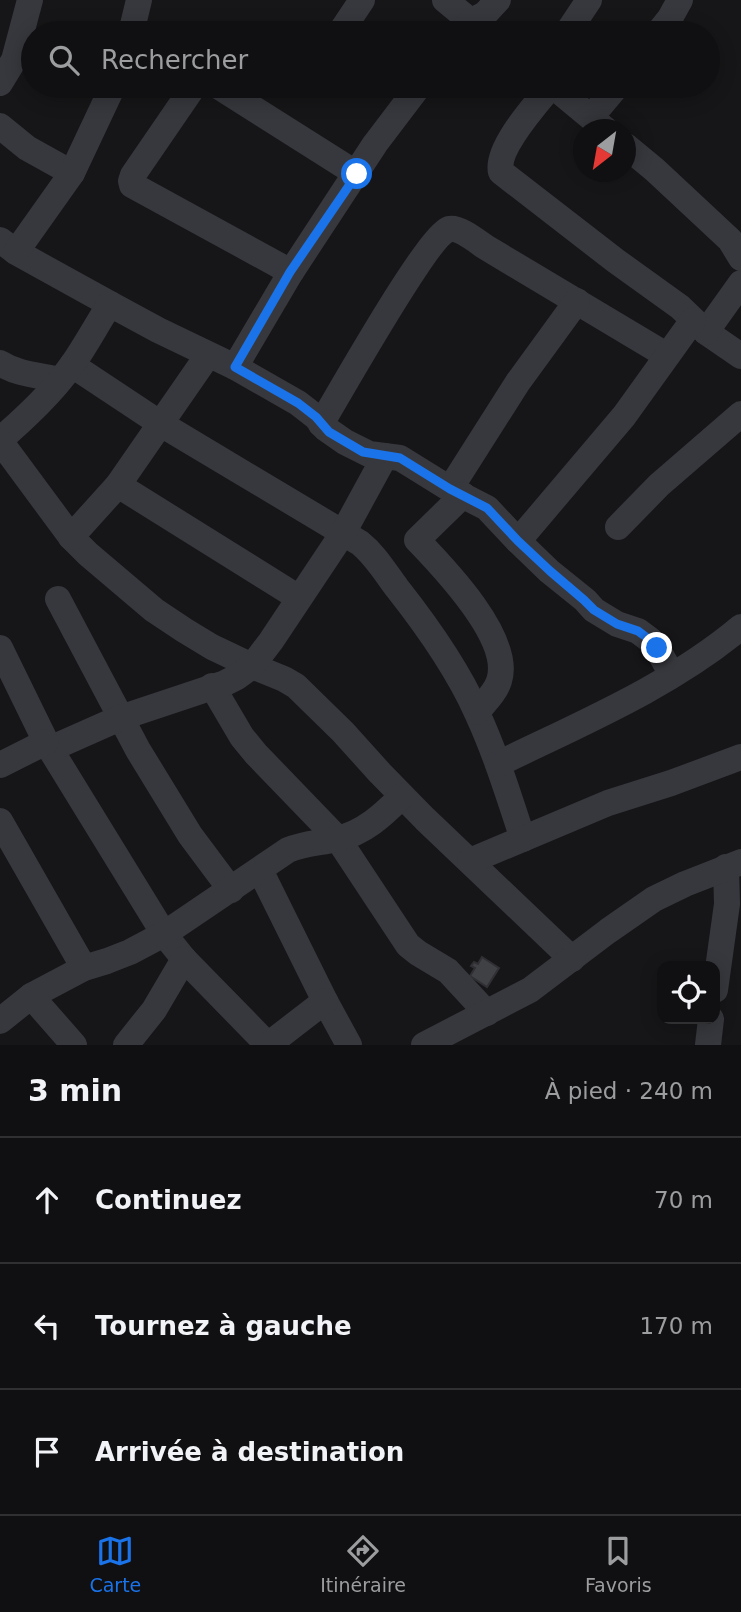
<!DOCTYPE html>
<html lang="fr">
<head>
<meta charset="utf-8">
<style>
  :root { --surface:#101012; --page:#19191b; --text:#f1f3f6; --muted:#9c9d9f; --line:#303032; --accent:#1a73e8 }
  body { margin:0; font-family:"DejaVu Sans",sans-serif; background:var(--page); color:var(--text) }
  .controls { position:absolute; right:21px; bottom:21px; display:grid; overflow:hidden; border-radius:14px; box-shadow:0 4px 18px #0003 }
  .controls button { width:63px; height:63px; display:grid; place-items:center; padding:0; border:0; border-bottom:2px solid var(--line); background:var(--surface); color:var(--text); font:35px sans-serif }
  .compass { position:absolute; left:573px; top:119px; width:63px; height:63px; border-radius:50%; background:var(--surface); box-shadow:0 4px 18px #0003; rotate:211deg }
  .stop { position:absolute; width:21px; height:21px; margin:-16px; border:5px solid #1a73e8; border-radius:50%; background:#fff }
  .stop.end { background:#1a73e8; border-color:#fff; box-shadow:0 2px 7px #0008 }
  .list { margin:0; padding:0; list-style:none }
  h2 { display:flex; justify-content:space-between; align-items:center; height:91px; margin:0; padding:0 28px; font-size:30px }
  h2 small { font-size:23px; font-weight:400; color:var(--muted) }
  .list li { display:grid; grid-template-columns:46px 1fr auto; gap:21px; align-items:center; box-sizing:border-box; height:126px; padding:0 28px; border-top:2px solid var(--line) }
  .list b { display:block; font-size:26px; white-space:nowrap }
  .list em { font-size:23px; font-style:normal; color:var(--muted) }
  .icon { flex:none; width:38px; height:38px; fill:none; stroke:currentColor; stroke-width:2; stroke-linecap:round; stroke-linejoin:round }
  .map { position:relative; flex:none; width:741px; height:1045px; overflow:hidden }
  .search { position:absolute; background:var(--surface); box-shadow:0 4px 18px #0003; left:21px; right:21px; top:21px; height:77px; display:flex; align-items:center; gap:18px; box-sizing:border-box; padding:0 24px; border-radius:38px; color:var(--muted); font-size:26px }
  .sheet { height:469px; background:var(--surface) }
  nav { display:flex; justify-content:space-around; align-items:center; box-sizing:border-box; height:98px; border-top:2px solid var(--line); background:var(--surface); font-size:19px; color:var(--muted) }
  nav a { display:grid; justify-items:center; gap:4px }
  nav .on { color:var(--accent) }
  .map>svg:first-child { display:block }
  .building { fill:#404145; stroke:#303034; stroke-width:2 }
  .lines { fill:none; stroke-linecap:round; stroke-linejoin:round }
  .minor { stroke:#37383d; stroke-width:26 }
  .route { stroke:#1a73e8; stroke-width:9 }
</style>
</head>
<body>
<div class="map">
<svg width="741" height="1045" viewBox="0 0 741 1045">
  <rect width="100%" height="100%" fill="#161618"/>
  <polygon class="building" points="482,957 499,968 487,987 470,976 475,968 471,966 474,962 478,964"/>
  <g class="lines">
    <g class="minor">
      <polyline points="445,0 485,33"/>
      <polyline points="131,33 139,0"/>
      <polyline points="340,33 362,0"/>
      <polyline points="461,33 470,22 485,14 498,0"/>
      <polyline points="567,33 589,0"/>
      <polyline points="658,33 670,18 680,0"/>
      <polyline points="0,83 14,60 30,0"/>
      <polyline points="194,86 133,175 131,181 132,185 291,272"/>
      <polyline points="218,86 357,174"/>
      <path d="M551,86C537,103 495,149 501,172L616,261L680,307L706,332L741,356"/>
      <polyline points="553,86 606,130"/>
      <polyline points="591,117 617,86"/>
      <polyline points="0,126 27,148 72,173"/>
      <polyline points="626,146 655,170 730,240 741,258"/>
      <polyline points="0,240 16,252 110,304"/>
      <polyline points="16,252 72,173 113,86"/>
      <polyline points="706,332 741,283"/>
      <path d="M0,363C19,375 39,375 60,380"/>
      <path d="M72,365L161,424L360,543C375,555 385,572 397,588C427,626 457,668 477,713C496,754 509,797 523,839"/>
      <polyline points="235,367 298,403 316,417 325,428 345,442 369,454 400,458 450,489 487,508 518,541 549,571 585,600 594,610 617,624 638,631 650,640 657,648 672,675"/>
      <path d="M321,424C339,394 427,237 449,229C459,226 479,243 487,248L666,355"/>
      <path d="M0,440C26,417 52,393 72,365C86,345 97,324 110,304L158,330L235,367L291,272L375,144L419,86"/>
      <polyline points="0,441 71,537 88,554 154,610 184,630 212,647 252,666 284,679 296,686 343,732 380,773 425,819 572,959"/>
      <polyline points="118,485 299,598"/>
      <polyline points="450,489 518,382 577,301"/>
      <path d="M463,495L417,540C444,568 513,639 499,681C495,693 485,702 477,712"/>
      <polyline points="618,527 659,485 741,414"/>
      <polyline points="71,537 118,485 208,355"/>
      <polyline points="518,541 624,416 693,320"/>
      <polyline points="58,599 138,750 190,835 231,890"/>
      <polyline points="0,648 46,742 164,934 184,959 268,1045"/>
      <polyline points="212,686 242,737 256,754 338,839 408,945 418,953 448,971 487,1013"/>
      <polyline points="50,749 120,718 225,683 237,677 252,666 271,641 343,533 385,456"/>
      <path d="M498,764C580,724 671,686 741,627"/>
      <polyline points="0,765 46,742"/>
      <polyline points="0,821 84,968"/>
      <polyline points="470,861 608,803 671,783 741,757"/>
      <polyline points="260,870 325,1001 349,1045"/>
      <polyline points="715,990 727,904 726,867"/>
      <path d="M31,996L84,968L107,961L130,952L164,934L288,850C305,843 320,843 337,839C364,833 383,815 402,796"/>
      <polyline points="0,1021 31,996 74,1045"/>
      <polyline points="126,1045 154,1010 184,959"/>
      <polyline points="268,1045 325,1001"/>
      <polyline points="424,1045 530,990 608,931 654,899 685,884 741,862"/>
      <polyline points="708,1045 711,1019"/>
    </g>
  </g>
  <g class="lines">
    <polyline class="route" points="357,174 290,272 235,367 298,403 316,417 329,432 363,452 400,458 450,489 487,508 518,541 550,571 584,600 594,610 617,624 638,631 650,640 657,648"/>
  </g>
</svg>
<div class="controls">
<button><svg class="icon" aria-label="locate" viewBox="0 0 24 24"><circle cx="12" cy="12" r="6"/><path d="M12 2v4M12 18v4M2 12h4M18 12h4"/></svg></button>
</div>
<svg class="compass" viewBox="-18 -18 36 36"><path d="M0-13l5 13h-10z" fill="#e53935"/><path d="M0 13l5-13h-10z" fill="#9c9d9f"/></svg>
<div class="stop" style="left:357px;top:174px"></div>
<div class="stop end" style="left:657px;top:648px"></div>
<div class="search"><svg class="icon" aria-label="search" viewBox="0 0 24 24"><circle cx="10" cy="10" r="6"/><path d="M15 15l6 6"/></svg>Rechercher</div>
</div>
<section class="sheet">
<h2>3 min<small>À pied · 240 m</small></h2>
<ul class="list">
<li><svg class="icon" aria-label="ahead" viewBox="0 0 24 24"><path d="M12 20V5M6 11l6-6 6 6"/></svg><div><b>Continuez</b></div><em>70 m</em></li>
<li><svg class="icon" aria-label="left" viewBox="0 0 24 24"><path d="M17 20v-9H6M10 6l-5 5 5 5"/></svg><div><b>Tournez à gauche</b></div><em>170 m</em></li>
<li><svg class="icon" aria-label="arrive" viewBox="0 0 24 24"><path d="M6 21V4h12l-3 4 3 4H6"/></svg><div><b>Arrivée à destination</b></div></li>
</ul>
</section>
<nav>
<a class="on"><svg class="icon" aria-label="map" viewBox="0 0 24 24"><path d="M3 6l6-2 6 2 6-2v14l-6 2-6-2-6 2zM9 4v14M15 6v14"/></svg>Carte</a>
<a><svg class="icon" aria-label="directions" viewBox="0 0 24 24"><path d="M12 3l9 9-9 9-9-9zM9 14v-3h6M13 9l2 2-2 2"/></svg>Itinéraire</a>
<a><svg class="icon" aria-label="saved" viewBox="0 0 24 24"><path d="M7 4h10v16l-5-4-5 4z"/></svg>Favoris</a>
</nav>
</body>
</html>
